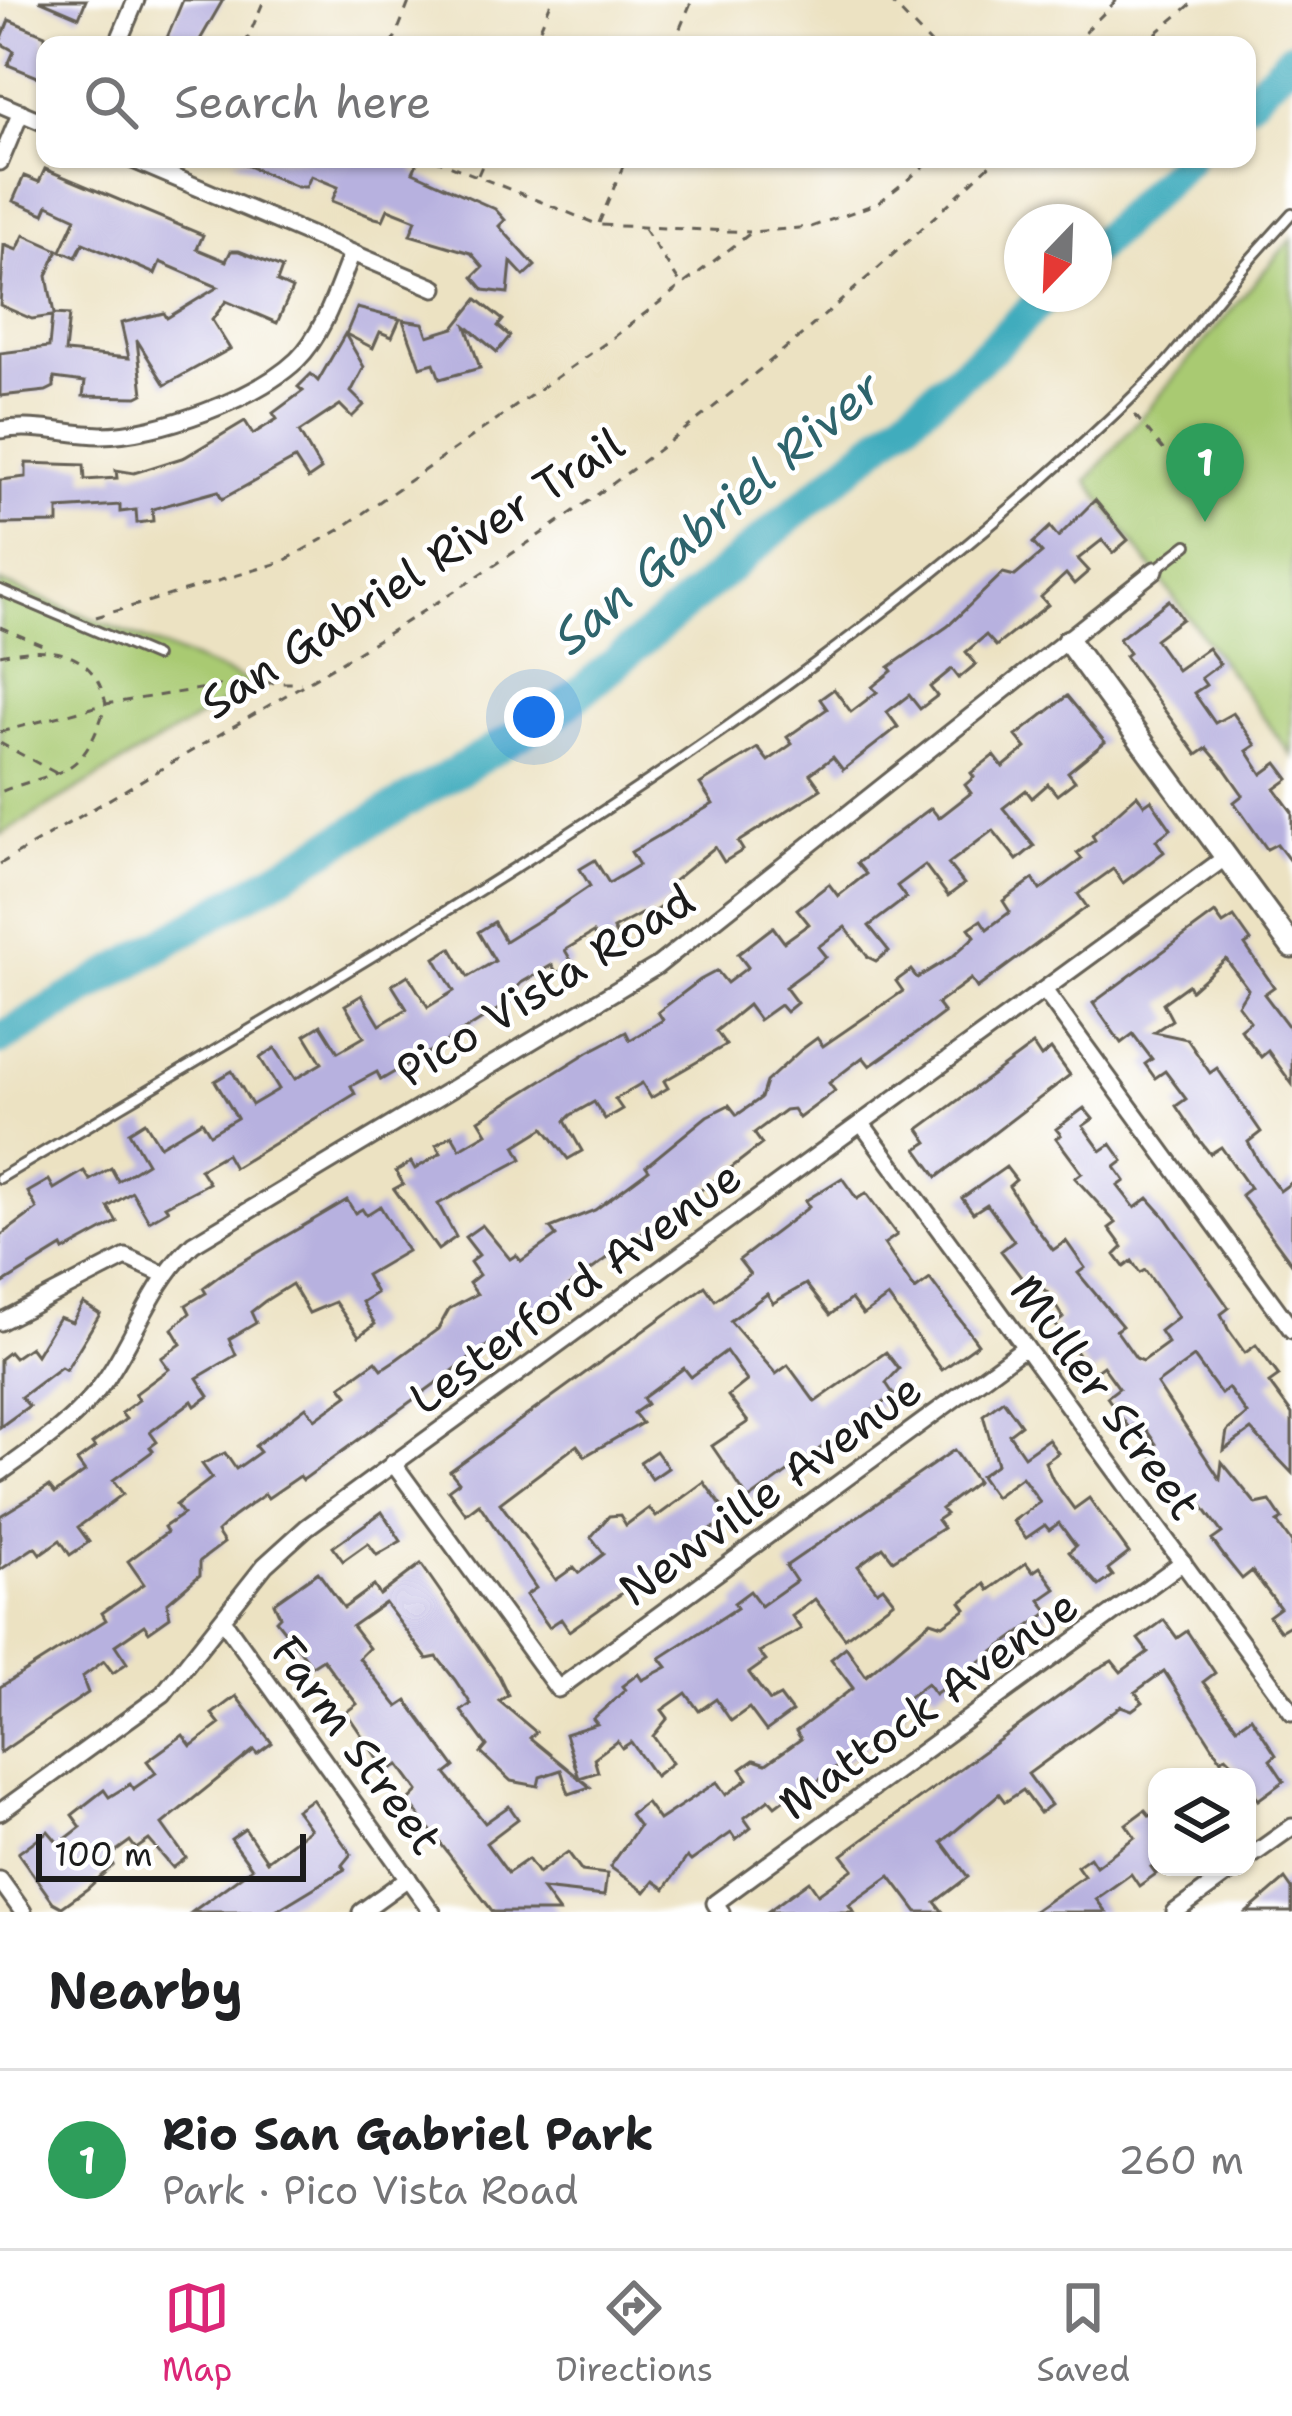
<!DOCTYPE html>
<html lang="en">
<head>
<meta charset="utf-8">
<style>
  :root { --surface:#fff; --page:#f2f2f2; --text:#202124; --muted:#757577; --line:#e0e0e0; --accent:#db2777 }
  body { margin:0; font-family:"Shantell Sans",sans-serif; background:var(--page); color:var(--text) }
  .controls { position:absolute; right:36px; bottom:36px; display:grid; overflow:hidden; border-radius:24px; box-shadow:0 3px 9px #0004 }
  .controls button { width:108px; height:108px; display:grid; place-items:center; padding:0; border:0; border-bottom:3px solid var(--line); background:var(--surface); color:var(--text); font:60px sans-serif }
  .compass { position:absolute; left:1004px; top:204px; width:108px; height:108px; border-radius:50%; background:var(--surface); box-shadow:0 3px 9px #0004; rotate:203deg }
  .scale { position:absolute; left:36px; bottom:30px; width:270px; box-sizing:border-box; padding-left:12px; border:6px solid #1c1c1c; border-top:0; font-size:33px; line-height:42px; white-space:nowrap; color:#1c1c1c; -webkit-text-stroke:9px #fff; paint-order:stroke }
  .you { position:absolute; left:534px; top:717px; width:42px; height:42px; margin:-30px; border:9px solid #fff; border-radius:50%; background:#1a73e8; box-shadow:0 0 0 18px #1a73e833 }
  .badge { display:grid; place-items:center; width:78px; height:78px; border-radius:50%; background:var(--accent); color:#fff; font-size:39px; font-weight:700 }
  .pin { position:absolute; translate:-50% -99px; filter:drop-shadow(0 3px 6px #0008) }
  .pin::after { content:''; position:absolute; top:63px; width:42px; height:36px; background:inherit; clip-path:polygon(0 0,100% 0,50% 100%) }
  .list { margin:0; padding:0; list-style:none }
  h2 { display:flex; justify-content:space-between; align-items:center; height:156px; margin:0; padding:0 48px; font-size:51px }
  h2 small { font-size:39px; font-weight:400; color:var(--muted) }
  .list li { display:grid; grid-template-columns:78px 1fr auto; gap:36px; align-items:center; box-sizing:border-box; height:180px; padding:0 48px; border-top:3px solid var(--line) }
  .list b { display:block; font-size:45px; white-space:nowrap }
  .list p { margin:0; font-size:39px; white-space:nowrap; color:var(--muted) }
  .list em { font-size:39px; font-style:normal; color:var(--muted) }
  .icon { flex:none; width:66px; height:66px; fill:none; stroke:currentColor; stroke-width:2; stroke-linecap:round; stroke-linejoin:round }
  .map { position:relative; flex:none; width:1292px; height:1912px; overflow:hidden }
  .search { position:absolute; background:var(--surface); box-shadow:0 3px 9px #0004; left:36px; right:36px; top:36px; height:132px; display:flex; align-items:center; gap:30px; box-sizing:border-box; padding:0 42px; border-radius:24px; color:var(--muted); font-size:45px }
  .sheet { height:336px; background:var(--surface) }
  nav { display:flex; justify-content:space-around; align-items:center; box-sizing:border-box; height:168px; border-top:3px solid var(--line); background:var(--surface); font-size:33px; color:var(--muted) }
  nav a { display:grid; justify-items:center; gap:6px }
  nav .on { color:var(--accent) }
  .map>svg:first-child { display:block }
  .green { fill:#a9ca72; stroke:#627347; stroke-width:3 }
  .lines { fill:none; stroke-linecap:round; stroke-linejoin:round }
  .river { stroke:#3facbd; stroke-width:33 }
  .building { fill:#b7b1df }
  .lane-casing { stroke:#656156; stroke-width:14 }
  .street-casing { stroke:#656156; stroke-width:21 }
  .secondary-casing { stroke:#656156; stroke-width:27 }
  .path { stroke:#656156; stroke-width:3; stroke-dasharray:9 9; stroke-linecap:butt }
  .lane { stroke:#fff; stroke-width:8 }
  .street { stroke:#fff; stroke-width:15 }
  .secondary { stroke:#fff; stroke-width:21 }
  .labels { text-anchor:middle; stroke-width:9; stroke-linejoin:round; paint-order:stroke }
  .street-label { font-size:45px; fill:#1c1c1c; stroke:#fff }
  .water-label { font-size:48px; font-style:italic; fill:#2e646c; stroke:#fff }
</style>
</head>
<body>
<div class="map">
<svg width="1292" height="1912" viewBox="0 0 1292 1912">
  <rect width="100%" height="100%" fill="#fff"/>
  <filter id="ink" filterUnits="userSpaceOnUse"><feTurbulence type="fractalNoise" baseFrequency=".00833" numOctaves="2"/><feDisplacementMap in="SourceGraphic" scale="24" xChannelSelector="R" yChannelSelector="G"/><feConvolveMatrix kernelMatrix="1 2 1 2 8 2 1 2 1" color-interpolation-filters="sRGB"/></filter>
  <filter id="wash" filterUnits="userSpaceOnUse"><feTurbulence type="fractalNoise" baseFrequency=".004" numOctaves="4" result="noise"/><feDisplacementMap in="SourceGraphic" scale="48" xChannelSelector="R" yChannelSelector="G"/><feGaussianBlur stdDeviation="2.7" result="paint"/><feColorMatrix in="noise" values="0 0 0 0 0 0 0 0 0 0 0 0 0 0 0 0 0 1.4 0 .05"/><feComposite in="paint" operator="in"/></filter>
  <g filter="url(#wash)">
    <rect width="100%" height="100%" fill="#ece2c2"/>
    <g class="green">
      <polygon points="1292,238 1292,756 1087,481"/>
      <polygon points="0,582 255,684 0,835"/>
    </g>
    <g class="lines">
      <g class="river">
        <polyline points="1247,101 1292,57"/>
        <polyline points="1094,249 1187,159"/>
        <polyline points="0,1039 553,715 992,348 1048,294"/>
      </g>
    </g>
    <g id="blocks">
      <g class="building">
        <polygon points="39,0 86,0 79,17"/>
        <polygon points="183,0 223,0 197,45 164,45"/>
        <polygon points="9,20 45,35 45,80 8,65 14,51 0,43"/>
        <polygon points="232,159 419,159 413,172 495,209 505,220 499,226 535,266 524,276 511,262 508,293 484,290 473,277 483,267 471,253 410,235 416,220 388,209 383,220 375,218 332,201 338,187 311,176 306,187 297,187"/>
        <polygon points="45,169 203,235 197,249 226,261 231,251 239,251 282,268 277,282 292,289 277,323 226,301 212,320 230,349 165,385 137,340 143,394 137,397 83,396 85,382 54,378 54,387 46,391 0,396 0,353 49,347 52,316 32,319 0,305 4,245 17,250 24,235 58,250 47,276 54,314 69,315 65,352 129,358 121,323 164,313 167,318 218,287 160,262 155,274 83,243 76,257 61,251 76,218 48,205 44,214 13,201 24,176 39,182"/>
        <polygon points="477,299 503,320 498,326 510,336 497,352 466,326 480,368 440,379 434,363 420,367 403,320 423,323 428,336 454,328"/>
        <polygon points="357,308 400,319 392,337 380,332 373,348 346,334"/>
        <polygon points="345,334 364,367 351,392 364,405 352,417 340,405 299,432 321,470 308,479 295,459 222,499 218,491 152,509 153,521 137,523 136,510 120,512 120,505 58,509 58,523 0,524 0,480 26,477 26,463 84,465 85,480 117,478 116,470 134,473 185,457 245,421 253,434 277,419 273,413 303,391 298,387 311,374 318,381"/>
        <polygon points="1095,500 1128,540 1113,553 1102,540 1078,559 1089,571 1074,584 1066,574 1041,597 1048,605 996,646 986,635 966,652 976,664 959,678 952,669 930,687 937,696 920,709 909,695 887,712 898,727 843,770 833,757 810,774 821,789 738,842 743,850 724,862 715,847 671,883 679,895 644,918 641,914 613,929 618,938 602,947 593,933 565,950 573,964 557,973 552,965 521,983 510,995 513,1000 449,1040 381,1080 377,1072 351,1086 355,1094 234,1168 226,1154 200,1169 209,1183 165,1206 168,1210 149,1221 132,1192 108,1207 117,1222 64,1251 62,1247 0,1285 0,1236 37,1209 28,1192 49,1180 54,1189 84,1171 90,1180 111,1168 118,1181 147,1163 129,1132 145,1122 160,1146 202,1121 210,1134 237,1118 215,1081 232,1071 252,1105 279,1089 260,1058 275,1048 295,1079 322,1063 305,1035 321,1025 338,1052 364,1037 345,1005 362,995 380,1025 407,1009 392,985 408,975 428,1007 454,991 435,958 451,948 468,977 495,961 478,932 494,922 505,941 550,913 590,886 580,869 595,860 609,883 639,865 631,852 713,804 700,784 758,748 768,761 792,744 787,737 827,709 820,699 834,689 851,712 877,692 872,687 892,671 889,667 948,626 1003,573 1015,576 1042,553 1033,543 1050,527 1058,537"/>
        <polygon points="1169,600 1182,619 1155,639 1177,670 1208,648 1220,664 1201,678 1206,685 1194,693 1215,723 1233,713 1256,745 1247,751 1262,774 1277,763 1289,779 1275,789 1292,812 1292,864 1277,844 1267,849 1234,802 1243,795 1224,768 1207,748 1197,755 1125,656 1129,653 1119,639"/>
        <polygon points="1067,696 1105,742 1068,772 1075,781 1057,795 1048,784 1032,798 1026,790 1003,808 1034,846 1017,860 993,830 948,864 964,884 948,896 925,865 897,886 906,898 869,926 889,951 876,961 868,957 845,927 818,947 826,957 785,987 797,1003 786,1012 780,1005 759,1020 748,1005 716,1031 726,1045 664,1081 668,1088 651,1098 642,1083 615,1099 622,1109 605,1119 594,1102 571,1115 565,1121 582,1151 568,1159 544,1128 515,1146 522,1159 438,1204 456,1237 438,1250 394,1189 403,1184 396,1171 411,1162 415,1169 441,1153 436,1145 452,1135 460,1149 487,1133 479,1120 588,1052 626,1032 630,1040 663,1020 658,1012 700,980 717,971 727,983 748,967 738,954 773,927 784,942 809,924 797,909 829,884 838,896 866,874 857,863 861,860 931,808 939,818 971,793 965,785 974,777 971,773 994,755 1003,767 1026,748 1016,736"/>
        <polygon points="1137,795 1144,805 1151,800 1171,829 1156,840 1164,852 1123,883 1113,869 1078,894 1087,907 977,988 971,979 937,1004 944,1013 924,1028 870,1066 863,1057 829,1083 835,1091 799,1118 793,1109 785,1110 754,1133 762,1144 727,1171 303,1480 300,1476 268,1498 265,1494 233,1517 217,1532 224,1543 200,1561 200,1575 167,1603 170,1617 149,1632 144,1625 115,1645 127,1663 113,1673 104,1661 82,1677 88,1693 0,1753 0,1687 106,1620 102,1613 144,1584 128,1561 167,1532 164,1527 183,1514 176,1505 212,1478 202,1464 225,1453 236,1469 260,1452 255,1446 306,1407 315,1419 348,1395 341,1386 376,1361 382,1369 397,1359 438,1329 449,1309 477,1294 469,1283 479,1275 470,1262 479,1255 465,1237 482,1225 510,1259 516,1255 521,1261 556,1236 550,1228 595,1210 649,1170 646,1166 707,1116 729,1105 737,1115 761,1098 766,1082 801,1050 817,1038 823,1046 903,991 896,981 911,970 917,978 953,956 975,936 969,928 981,920 987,929 1010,912 1003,901 1033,879 1040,890 1082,859 1077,853 1095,840 1092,835"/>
        <polygon points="1215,913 1223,924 1234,917 1251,941 1245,945 1274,987 1264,994 1292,1031 1292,1084 1268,1051 1261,1057 1240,1029 1250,1021 1238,1005 1248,989 1226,959 1191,990 1188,985 1163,1003 1172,1020 1154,1032 1187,1039 1210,1073 1217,1068 1261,1132 1248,1142 1260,1164 1280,1191 1292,1182 1292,1264 1241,1195 1250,1188 1221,1147 1210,1154 1197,1137 1176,1106 1186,1099 1165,1071 1155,1078 1145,1064 1152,1059 1133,1034 1121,1043 1093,1003"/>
        <polygon points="1033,1045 1041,1057 1051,1049 1070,1075 937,1177 917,1149 928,1142 919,1129"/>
        <polygon points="1084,1108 1093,1119 1083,1126 1101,1151 1111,1144 1123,1161 1115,1167 1125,1181 1118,1186 1135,1208 1148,1198 1165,1217 1229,1308 1221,1314 1228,1329 1245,1353 1256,1345 1279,1376 1269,1383 1292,1414 1292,1473 1251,1430 1224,1450 1227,1431 1247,1414 1228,1388 1221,1394 1194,1357 1157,1384 1220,1479 1222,1462 1256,1504 1270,1501 1282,1519 1277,1522 1292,1543 1292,1624 1280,1631 1269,1616 1280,1608 1252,1571 1242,1579 1226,1559 1212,1540 1222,1533 1197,1499 1188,1506 1148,1451 1156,1444 1140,1421 1129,1428 1107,1397 1119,1388 1103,1366 1092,1374 1055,1324 1063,1318 1047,1292 1029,1277 1024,1281 1001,1251 1014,1241 987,1204 973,1213 962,1198 1006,1167 1016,1180 1009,1186 1028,1217 1053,1250 1066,1241 1085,1268 1078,1273 1122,1326 1116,1330 1136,1358 1143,1361 1168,1343 1160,1331 1178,1317 1145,1270 1140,1273 1132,1261 1124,1267 1115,1255 1123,1247 1109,1228 1116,1223 1075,1178 1082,1173 1056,1138 1061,1135 1056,1129"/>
        <polygon points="842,1178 857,1199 866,1193 897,1235 884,1244 915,1290 930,1279 978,1344 942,1370 888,1297 863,1315 851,1299 830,1315 806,1284 773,1303 767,1294 730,1321 776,1374 788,1365 815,1402 886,1352 899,1369 886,1383 894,1395 749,1500 712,1446 748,1422 728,1396 747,1381 726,1351 691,1377 684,1368 643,1398 647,1404 634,1413 642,1423 585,1456 577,1445 500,1503 556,1580 574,1567 579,1573 604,1554 591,1537 609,1516 620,1515 626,1525 649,1508 656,1517 704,1482 729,1517 569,1631 561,1619 549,1627 526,1595 536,1588 479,1504 466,1514 448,1490 459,1482 450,1471 705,1286 715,1300 750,1274 739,1260 809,1207 805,1201"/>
        <polygon points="347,1200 355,1213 362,1209 366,1215 380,1206 407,1251 366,1275 376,1293 362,1302 375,1324 359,1336 335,1302 309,1313 292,1284 265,1301 251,1312 256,1323 229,1339 236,1355 197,1378 209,1396 195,1406 192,1401 150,1432 157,1442 150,1447 153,1451 113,1480 123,1494 78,1527 89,1542 70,1555 60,1540 40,1554 35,1547 0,1570 0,1516 49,1486 55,1493 85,1472 77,1461 95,1448 92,1444 126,1419 121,1413 139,1400 135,1394 169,1369 161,1358 181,1344 172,1329 190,1313 186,1305 206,1293 203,1288 223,1273"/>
        <polygon points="83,1303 100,1314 66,1370 61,1367 21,1397 29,1406 0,1427 0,1359 9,1352 14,1358 30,1347 36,1355 59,1317 72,1322"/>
        <polygon points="1003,1400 1021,1425 1009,1434 1024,1456 1048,1439 1058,1453 1045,1462 1053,1480 1074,1509 1089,1498 1129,1553 1108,1569 1113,1576 1099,1586 1069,1552 1076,1546 1059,1523 1049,1530 1045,1525 1026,1538 1013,1521 1040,1502 1022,1477 995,1497 980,1476 997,1464 983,1415"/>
        <polygon points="954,1450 977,1482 941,1509 946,1514 937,1520 943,1528 893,1560 883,1547 858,1566 877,1591 883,1587 894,1601 845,1638 815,1599 792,1616 801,1629 759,1652 766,1661 749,1673 770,1701 780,1696 792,1712 766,1731 749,1708 731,1721 716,1699 699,1711 686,1693 662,1710 668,1718 653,1736 672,1763 655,1776 631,1742 622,1748 617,1741 594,1758 598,1772 579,1778 565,1734 597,1724 593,1719 625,1690 622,1686 638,1674 642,1680 667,1667 660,1658 737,1608 734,1603 750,1591 761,1606 796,1581 786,1566"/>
        <polygon points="656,1451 668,1468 652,1479 640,1462"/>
        <polygon points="382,1512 401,1541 377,1555 368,1543 343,1561 333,1547"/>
        <polygon points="1026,1563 1033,1572 1040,1567 1056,1589 1040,1600 1049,1612 935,1694 927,1683 902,1702 907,1710 892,1725 861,1750 794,1798 791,1794 775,1806 769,1799 744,1818 751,1828 736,1840 731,1833 691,1861 687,1857 665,1889 654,1881 645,1892 610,1867 639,1826 630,1814 646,1802 659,1820 717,1782 726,1795 748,1779 741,1769 754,1760 766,1764 801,1739 796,1731 853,1688 831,1659 846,1647 866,1676 931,1621 943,1625 966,1609 961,1602 985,1584 989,1590"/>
        <polygon points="421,1564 499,1676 508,1695 499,1701 536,1732 530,1738 590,1787 569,1794 561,1770 540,1777 538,1786 511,1781 481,1753 487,1746 461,1711 471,1704 455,1680 437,1657 427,1659 385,1603 352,1626 369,1648 359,1658 398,1707 407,1701 455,1767 446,1774 485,1823 509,1806 518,1819 486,1843 508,1873 528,1859 538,1873 568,1852 582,1871 607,1874 604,1896 542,1889 559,1912 493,1912 408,1801 418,1791 399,1765 386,1771 346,1712 357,1704 334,1674 323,1659 312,1666 276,1620 280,1616 274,1603 318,1572 344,1608 374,1586 380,1595"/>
        <polygon points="1164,1620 1177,1638 1187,1631 1215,1673 1203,1682 1237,1727 1251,1717 1276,1755 1270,1760 1284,1781 1258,1800 1247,1777 1226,1756 1221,1760 1164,1671 1135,1692 1143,1702 1132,1710 1121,1706 1028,1774 1051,1805 1040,1813 1023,1790 1005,1802 999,1794 942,1842 968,1877 935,1902 943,1912 917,1912 890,1876 849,1905 854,1912 767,1912 809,1881 818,1894 853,1869 842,1855 1095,1670 1112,1661 1121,1672 1148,1652 1138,1639"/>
        <polygon points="236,1696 272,1743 257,1754 254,1750 162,1824 186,1858 173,1868 149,1840 136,1849 130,1841 108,1857 113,1865 87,1889 62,1907 53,1902 18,1853 48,1831 59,1844 81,1827 72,1815 104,1790 109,1797 130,1784 133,1789 156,1773 147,1761 183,1735 191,1746 220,1724 212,1714"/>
        <polygon points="312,1799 351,1854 342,1865 345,1869 274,1912 192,1912 252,1868 231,1839 245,1829 267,1861 310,1829 296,1810"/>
        <polygon points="1145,1810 1150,1816 1157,1811 1157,1863 1151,1867 1156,1874 1139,1886 1131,1874 1096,1899 1106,1912 1032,1912 1084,1876 1077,1866 1090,1857 1096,1866 1135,1837 1126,1824"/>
        <polygon points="1285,1879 1292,1889 1292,1912 1247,1912"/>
      </g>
    </g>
  </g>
  <g filter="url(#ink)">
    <use href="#blocks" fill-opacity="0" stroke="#656156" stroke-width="3"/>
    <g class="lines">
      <defs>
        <g id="lane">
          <polyline points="1156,569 1187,545"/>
          <polyline points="0,590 155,656"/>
          <path d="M0,1178C404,937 821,707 1158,372C1182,348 1198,321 1220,295C1242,267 1268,240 1292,213"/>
        </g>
        <g id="street">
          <polyline points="117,45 136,0"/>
          <polyline points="0,104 45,123"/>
          <polyline points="131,159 435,288"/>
          <polyline points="0,162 21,112"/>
          <path d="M0,430C36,424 65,434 101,435C157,435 256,399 297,360C324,334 338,287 352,253"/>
          <polyline points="1044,990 1292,1330"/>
          <polyline points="862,1124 1292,1712"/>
          <polyline points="0,1322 126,1257 165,1275"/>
          <polyline points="393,1463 558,1689 1025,1347"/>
          <path d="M0,1473C39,1445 78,1419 106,1379C137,1334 152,1282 193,1244L657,966L1155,570"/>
          <polyline points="223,1620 432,1912"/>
          <polyline points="0,1812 163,1694 265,1565 307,1527 1226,857"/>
          <polyline points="1247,1859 1292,1827"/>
          <polyline points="0,1880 23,1912"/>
          <polyline points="361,1912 408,1878"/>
          <polyline points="721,1912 715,1903 1183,1562"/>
          <polyline points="1175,1912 1237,1867"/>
        </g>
        <polyline id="secondary" points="1068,641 1292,947"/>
      </defs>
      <use href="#lane" class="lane-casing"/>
      <use href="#street" class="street-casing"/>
      <use href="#secondary" class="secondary-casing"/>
      <g class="path">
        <polyline points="889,0 932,45"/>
        <polyline points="245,45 264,0"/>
        <polyline points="392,45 410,0"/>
        <polyline points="533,45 552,0"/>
        <polyline points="673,45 692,0"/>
        <polyline points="1072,45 1117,0"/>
        <polyline points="1142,45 1196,0"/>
        <polyline points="434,159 599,225 750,232"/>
        <polyline points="478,175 485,159"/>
        <polyline points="599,223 626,159"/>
        <polyline points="644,229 682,286"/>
        <polyline points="1135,415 1187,479"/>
        <polyline points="96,617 282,562 339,530 610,340 752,232 811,227 878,203 934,159"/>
        <polyline points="0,627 42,645"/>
        <path d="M0,655C47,645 94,648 106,704C82,782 63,767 0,792"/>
        <polyline points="0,732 106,704 237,683 301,683"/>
        <polyline points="0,743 56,773"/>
        <path d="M0,864C202,743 410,629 601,492C742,391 871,278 996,159"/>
      </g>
      <use href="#lane" class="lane"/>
      <use href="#street" class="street"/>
      <use href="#secondary" class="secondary"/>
    </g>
  </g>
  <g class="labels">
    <g class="street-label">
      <text transform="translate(412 573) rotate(-33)" y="16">San Gabriel River Trail</text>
      <text transform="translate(545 985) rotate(-32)" y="16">Pico Vista Road</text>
      <text transform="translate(575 1287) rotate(-36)" y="16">Lesterford Avenue</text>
      <text transform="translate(1106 1397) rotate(54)" y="16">Muller Street</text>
      <text transform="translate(770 1489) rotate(-36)" y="16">Newville Avenue</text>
      <text transform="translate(928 1704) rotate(-36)" y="16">Mattock Avenue</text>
      <text transform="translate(357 1745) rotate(54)" y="16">Farm Street</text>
    </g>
    <g class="water-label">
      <text transform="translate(717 512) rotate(-40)" y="17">San Gabriel River</text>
    </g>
  </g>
</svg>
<div class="controls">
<button><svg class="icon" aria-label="layers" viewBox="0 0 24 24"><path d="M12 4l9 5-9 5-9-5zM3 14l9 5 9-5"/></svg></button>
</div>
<svg class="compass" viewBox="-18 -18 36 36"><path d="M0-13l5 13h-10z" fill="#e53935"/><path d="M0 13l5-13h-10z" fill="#757577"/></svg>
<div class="scale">100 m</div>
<div class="you"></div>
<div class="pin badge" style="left:1205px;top:522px;background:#2e9e5b">1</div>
<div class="search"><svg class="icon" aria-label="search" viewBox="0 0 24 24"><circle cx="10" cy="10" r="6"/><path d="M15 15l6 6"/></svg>Search here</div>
</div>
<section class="sheet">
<h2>Nearby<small></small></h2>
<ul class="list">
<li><span class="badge" style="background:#2e9e5b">1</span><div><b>Rio San Gabriel Park</b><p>Park · Pico Vista Road</p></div><em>260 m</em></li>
</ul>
</section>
<nav>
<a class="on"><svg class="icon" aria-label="map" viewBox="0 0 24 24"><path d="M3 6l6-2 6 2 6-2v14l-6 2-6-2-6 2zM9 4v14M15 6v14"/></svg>Map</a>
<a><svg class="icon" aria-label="directions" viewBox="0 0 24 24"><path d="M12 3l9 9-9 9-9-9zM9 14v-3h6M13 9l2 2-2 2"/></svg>Directions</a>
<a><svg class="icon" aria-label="saved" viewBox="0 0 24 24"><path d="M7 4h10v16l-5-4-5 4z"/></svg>Saved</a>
</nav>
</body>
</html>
